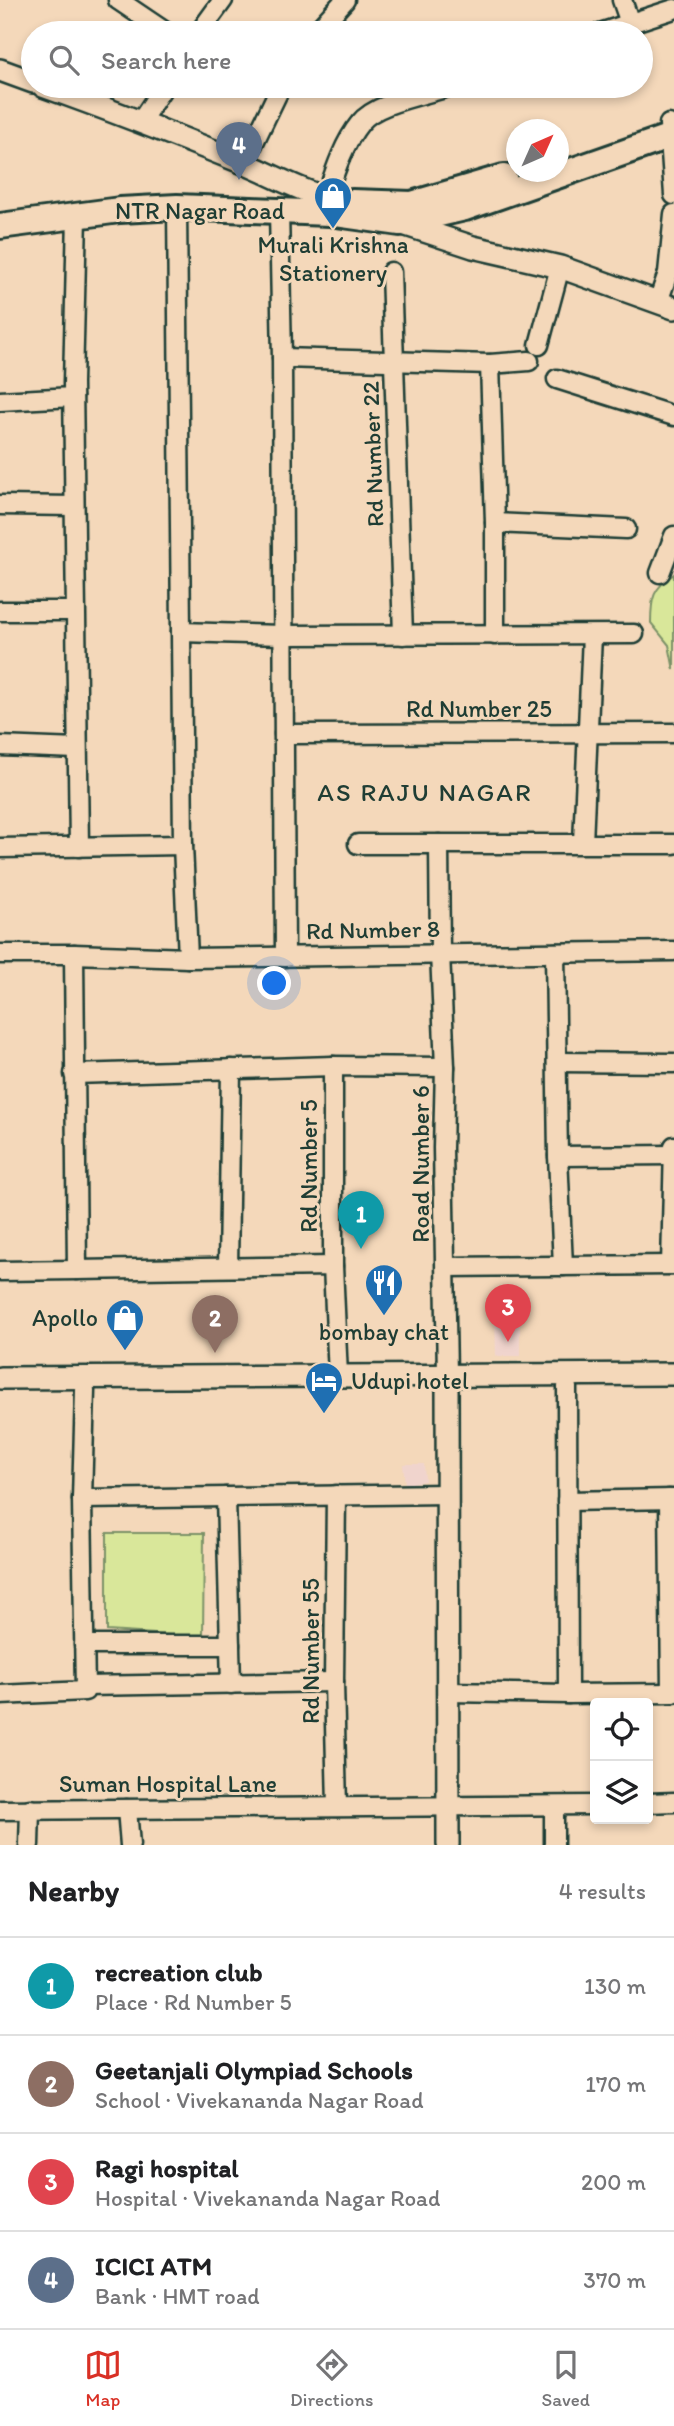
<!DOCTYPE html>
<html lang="en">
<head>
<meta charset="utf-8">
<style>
  :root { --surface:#fff; --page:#f2f2f2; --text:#202124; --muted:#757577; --line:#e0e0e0; --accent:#d93025 }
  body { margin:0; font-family:Itim,sans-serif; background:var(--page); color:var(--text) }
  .controls { position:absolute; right:21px; bottom:21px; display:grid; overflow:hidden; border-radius:7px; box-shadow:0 4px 10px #0003 }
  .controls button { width:63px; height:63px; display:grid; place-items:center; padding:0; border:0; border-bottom:2px solid var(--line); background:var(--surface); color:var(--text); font:35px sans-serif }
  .compass { position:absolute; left:506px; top:119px; width:63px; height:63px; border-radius:50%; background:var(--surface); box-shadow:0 4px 10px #0003; rotate:45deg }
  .you { position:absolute; left:275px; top:984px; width:24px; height:24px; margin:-18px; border:5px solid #fff; border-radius:50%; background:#1a73e8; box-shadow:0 0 0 10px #1a73e833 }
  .badge { display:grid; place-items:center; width:46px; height:46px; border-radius:50%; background:var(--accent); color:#fff; font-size:23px; font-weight:700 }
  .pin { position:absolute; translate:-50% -58px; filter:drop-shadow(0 2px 4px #0008) }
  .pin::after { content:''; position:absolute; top:37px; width:24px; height:21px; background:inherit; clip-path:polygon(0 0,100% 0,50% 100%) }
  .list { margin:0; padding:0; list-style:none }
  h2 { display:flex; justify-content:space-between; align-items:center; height:91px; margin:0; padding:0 28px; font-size:30px }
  h2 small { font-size:23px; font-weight:400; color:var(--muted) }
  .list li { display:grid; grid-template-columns:46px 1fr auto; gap:21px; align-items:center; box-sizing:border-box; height:98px; padding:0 28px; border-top:2px solid var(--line) }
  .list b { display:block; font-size:26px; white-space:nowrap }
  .list p { margin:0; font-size:23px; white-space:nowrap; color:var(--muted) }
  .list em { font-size:23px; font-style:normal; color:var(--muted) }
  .icon { flex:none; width:38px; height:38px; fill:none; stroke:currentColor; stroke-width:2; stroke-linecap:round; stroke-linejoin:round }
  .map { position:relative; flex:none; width:674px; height:1845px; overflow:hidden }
  .search { position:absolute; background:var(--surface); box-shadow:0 4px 10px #0003; left:21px; right:21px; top:21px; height:77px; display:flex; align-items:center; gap:18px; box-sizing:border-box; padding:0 24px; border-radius:38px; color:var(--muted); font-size:26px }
  .sheet { height:483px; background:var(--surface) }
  nav { display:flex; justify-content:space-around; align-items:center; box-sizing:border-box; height:98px; border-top:2px solid var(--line); background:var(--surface); font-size:19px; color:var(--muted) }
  nav a { display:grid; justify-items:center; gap:4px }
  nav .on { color:var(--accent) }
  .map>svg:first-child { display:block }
  .built { fill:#f0d4cd }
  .green { fill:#d9e79a; stroke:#7c9267; stroke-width:2 }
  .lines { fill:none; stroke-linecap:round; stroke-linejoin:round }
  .minor-casing { stroke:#1f3d34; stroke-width:23 }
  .tertiary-casing { stroke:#1f3d34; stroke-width:26 }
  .secondary-casing { stroke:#1f3d34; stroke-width:30 }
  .minor { stroke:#f4d8ba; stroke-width:18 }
  .tertiary { stroke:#f4d8ba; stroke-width:21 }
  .secondary { stroke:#f4d8ba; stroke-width:24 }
  .labels { text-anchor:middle; stroke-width:6; stroke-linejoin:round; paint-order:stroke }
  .street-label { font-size:24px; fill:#1f3d34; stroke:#f4d8ba }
  .poi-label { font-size:24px; fill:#1f3d34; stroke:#f4d8ba }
  .neighbourhood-label { font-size:26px; letter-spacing:2px; fill:#1f3d34; stroke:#f4d8ba }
</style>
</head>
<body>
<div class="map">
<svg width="674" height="1845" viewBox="0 0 674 1845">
  <rect width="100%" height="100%" fill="#f4d8ba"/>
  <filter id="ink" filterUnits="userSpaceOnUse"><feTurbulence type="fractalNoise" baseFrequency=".0143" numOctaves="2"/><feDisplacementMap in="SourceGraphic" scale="14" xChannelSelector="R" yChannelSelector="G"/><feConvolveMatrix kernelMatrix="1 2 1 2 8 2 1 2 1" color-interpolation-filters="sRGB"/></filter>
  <g filter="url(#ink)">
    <g class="built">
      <polygon points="495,1318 520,1318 520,1356 496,1356"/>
      <polygon points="403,1464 424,1464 425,1481 405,1484"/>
    </g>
    <g class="green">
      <path d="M674,574V670L669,645L651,623C651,597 653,589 674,574Z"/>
      <polygon points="107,1533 204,1533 203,1637 107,1631"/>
    </g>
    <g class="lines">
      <defs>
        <g id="minor">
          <polyline points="118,0 167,33"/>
          <polyline points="622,0 630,23"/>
          <polyline points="199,33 223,0"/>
          <polyline points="315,33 345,0"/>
          <polyline points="600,33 674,9"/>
          <polyline points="141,121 164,86"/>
          <polyline points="669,124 674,195"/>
          <polyline points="244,163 281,86"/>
          <path d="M326,198C334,174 343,144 360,123C376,102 426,95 451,86"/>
          <polyline points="177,207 183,845 188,958"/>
          <polyline points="279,210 282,358 285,957"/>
          <polyline points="77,216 73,383 79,847"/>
          <polyline points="391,272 403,635"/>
          <polyline points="658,302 668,273 674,214"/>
          <polyline points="539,345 560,267"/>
          <polyline points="282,358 490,364 529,361"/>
          <polyline points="490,364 495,523 495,635"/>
          <polyline points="557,379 674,416"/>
          <polyline points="0,401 73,397"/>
          <polyline points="0,505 74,506"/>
          <polyline points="495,523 626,529"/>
          <polyline points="660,573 674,536"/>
          <polyline points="0,611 75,611"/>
          <polyline points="181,632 282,635 634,634"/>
          <polyline points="284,734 674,733"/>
          <polyline points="0,746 77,749"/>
          <polyline points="583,843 592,635"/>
          <polyline points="358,844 674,844"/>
          <polyline points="439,844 440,953 445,1067 443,1148 447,1374"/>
          <polyline points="0,848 183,845"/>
          <polyline points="555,953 558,1156 563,1266"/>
          <polyline points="0,954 74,954 77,1270 333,1266 338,1376"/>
          <polyline points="74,954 188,958 674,951"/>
          <polyline points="557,1062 674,1063"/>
          <polyline points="333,1066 333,1266"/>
          <polyline points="74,1074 333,1066 445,1067"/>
          <polyline points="558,1156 674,1155"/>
          <polyline points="671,1265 674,1146"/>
          <polyline points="228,1267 231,1069"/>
          <polyline points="446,1267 674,1265"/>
          <polyline points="0,1271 77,1270"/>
          <polyline points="336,1495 334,1682 337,1807"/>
          <polyline points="226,1497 231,1684"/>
          <polyline points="82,1499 447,1494"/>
          <polyline points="669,1499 671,1693"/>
          <polyline points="567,1501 674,1499"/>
          <polyline points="84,1645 230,1645"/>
          <polyline points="84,1686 334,1682"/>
          <polyline points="449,1692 568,1694 567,1387"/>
          <polyline points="568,1694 674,1693"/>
          <polyline points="0,1695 85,1691 82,1499 85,1390"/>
          <polyline points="648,1803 674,1802"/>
          <polyline points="554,1806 554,1845"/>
          <polyline points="127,1809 130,1845"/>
          <polyline points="0,1810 595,1805"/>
          <polyline points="29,1845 30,1809"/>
        </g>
        <g id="tertiary">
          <polyline points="0,70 33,82"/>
          <path d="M43,86C108,109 172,134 236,160C267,172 294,188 326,198"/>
          <polyline points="400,223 473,247 560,267 674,308"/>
          <polyline points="447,1374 448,1845"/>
          <polyline points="0,1378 674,1374"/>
        </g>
        <g id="secondary">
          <polyline points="352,202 412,204 504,177"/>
          <polyline points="0,226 120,210 177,207 329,213 400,223 465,208 674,135"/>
        </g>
      </defs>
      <use href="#minor" class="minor-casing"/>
      <use href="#tertiary" class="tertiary-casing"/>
      <use href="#secondary" class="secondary-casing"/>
      <use href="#minor" class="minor"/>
      <use href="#tertiary" class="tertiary"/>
      <use href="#secondary" class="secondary"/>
    </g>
  </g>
  <defs>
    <symbol id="shop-pin" viewBox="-11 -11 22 30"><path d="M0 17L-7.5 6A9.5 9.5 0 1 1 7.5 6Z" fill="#1f6fb2" stroke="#f4d8ba"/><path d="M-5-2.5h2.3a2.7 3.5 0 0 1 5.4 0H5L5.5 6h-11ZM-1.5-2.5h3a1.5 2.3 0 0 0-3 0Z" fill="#fff"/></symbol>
    <symbol id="restaurant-pin" viewBox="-11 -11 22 30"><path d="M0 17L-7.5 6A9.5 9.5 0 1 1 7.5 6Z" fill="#1f6fb2" stroke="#f4d8ba"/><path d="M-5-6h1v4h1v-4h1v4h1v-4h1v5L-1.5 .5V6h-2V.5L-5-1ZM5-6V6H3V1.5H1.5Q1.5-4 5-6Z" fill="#fff"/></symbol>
    <symbol id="hotel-pin" viewBox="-11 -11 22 30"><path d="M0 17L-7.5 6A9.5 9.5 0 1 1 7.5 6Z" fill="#1f6fb2" stroke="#f4d8ba"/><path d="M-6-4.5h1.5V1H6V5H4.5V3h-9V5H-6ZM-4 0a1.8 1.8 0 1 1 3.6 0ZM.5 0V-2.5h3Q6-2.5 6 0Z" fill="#fff"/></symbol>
  </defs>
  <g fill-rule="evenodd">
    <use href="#shop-pin" x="311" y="174" width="44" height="60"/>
    <use href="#restaurant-pin" x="362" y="1261" width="44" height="60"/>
    <use href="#shop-pin" x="103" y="1296" width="44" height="60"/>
    <use href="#hotel-pin" x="302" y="1359" width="44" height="60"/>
  </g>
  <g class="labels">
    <g class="street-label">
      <text x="200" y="219">NTR Nagar Road</text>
      <text transform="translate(373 454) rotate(-92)" y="8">Rd Number 22</text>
      <text x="479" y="717">Rd Number 25</text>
      <text transform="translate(373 930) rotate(-1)" y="8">Rd Number 8</text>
      <text transform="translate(421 1164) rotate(-90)" y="8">Road Number 6</text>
      <text transform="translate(309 1166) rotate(-90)" y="8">Rd Number 5</text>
      <text transform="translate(311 1651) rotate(-90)" y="8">Rd Number 55</text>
      <text x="168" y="1792">Suman Hospital Lane</text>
    </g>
    <g class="poi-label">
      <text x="333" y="253">Murali Krishna<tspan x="333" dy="28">Stationery</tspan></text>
      <text x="98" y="1326" text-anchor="end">Apollo</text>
      <text x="384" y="1340">bombay chat</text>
      <text x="351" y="1389" text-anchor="start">Udupi hotel</text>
    </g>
    <g class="neighbourhood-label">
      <text x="425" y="801">AS RAJU NAGAR</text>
    </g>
  </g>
</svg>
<div class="controls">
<button><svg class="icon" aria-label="locate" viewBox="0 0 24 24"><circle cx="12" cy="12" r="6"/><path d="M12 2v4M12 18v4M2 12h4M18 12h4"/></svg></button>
<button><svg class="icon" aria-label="layers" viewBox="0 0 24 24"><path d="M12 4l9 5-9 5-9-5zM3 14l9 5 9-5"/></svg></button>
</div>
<svg class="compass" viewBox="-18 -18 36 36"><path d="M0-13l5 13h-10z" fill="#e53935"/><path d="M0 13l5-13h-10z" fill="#757577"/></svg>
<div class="you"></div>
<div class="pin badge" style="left:361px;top:1249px;background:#0f9aa8">1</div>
<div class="pin badge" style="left:215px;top:1353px;background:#8d6e63">2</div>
<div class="pin badge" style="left:508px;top:1342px;background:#e0444e">3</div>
<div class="pin badge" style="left:239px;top:180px;background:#5c6f8a">4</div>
<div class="search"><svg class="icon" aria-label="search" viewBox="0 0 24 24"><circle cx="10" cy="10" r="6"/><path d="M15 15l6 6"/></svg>Search here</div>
</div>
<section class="sheet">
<h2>Nearby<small>4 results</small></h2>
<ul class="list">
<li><span class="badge" style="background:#0f9aa8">1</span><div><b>recreation club</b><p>Place · Rd Number 5</p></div><em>130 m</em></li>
<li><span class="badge" style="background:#8d6e63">2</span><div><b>Geetanjali Olympiad Schools</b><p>School · Vivekananda Nagar Road</p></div><em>170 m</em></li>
<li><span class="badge" style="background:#e0444e">3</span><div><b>Ragi hospital</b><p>Hospital · Vivekananda Nagar Road</p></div><em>200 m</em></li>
<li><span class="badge" style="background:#5c6f8a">4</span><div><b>ICICI ATM</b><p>Bank · HMT road</p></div><em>370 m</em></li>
</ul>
</section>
<nav>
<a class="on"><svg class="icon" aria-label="map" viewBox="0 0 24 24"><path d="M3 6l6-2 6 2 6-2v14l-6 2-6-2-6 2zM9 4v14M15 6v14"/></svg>Map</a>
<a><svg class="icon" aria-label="directions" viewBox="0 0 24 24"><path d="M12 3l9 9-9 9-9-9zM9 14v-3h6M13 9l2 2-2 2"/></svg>Directions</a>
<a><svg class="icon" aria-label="saved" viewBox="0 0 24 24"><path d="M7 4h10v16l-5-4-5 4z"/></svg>Saved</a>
</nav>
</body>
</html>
